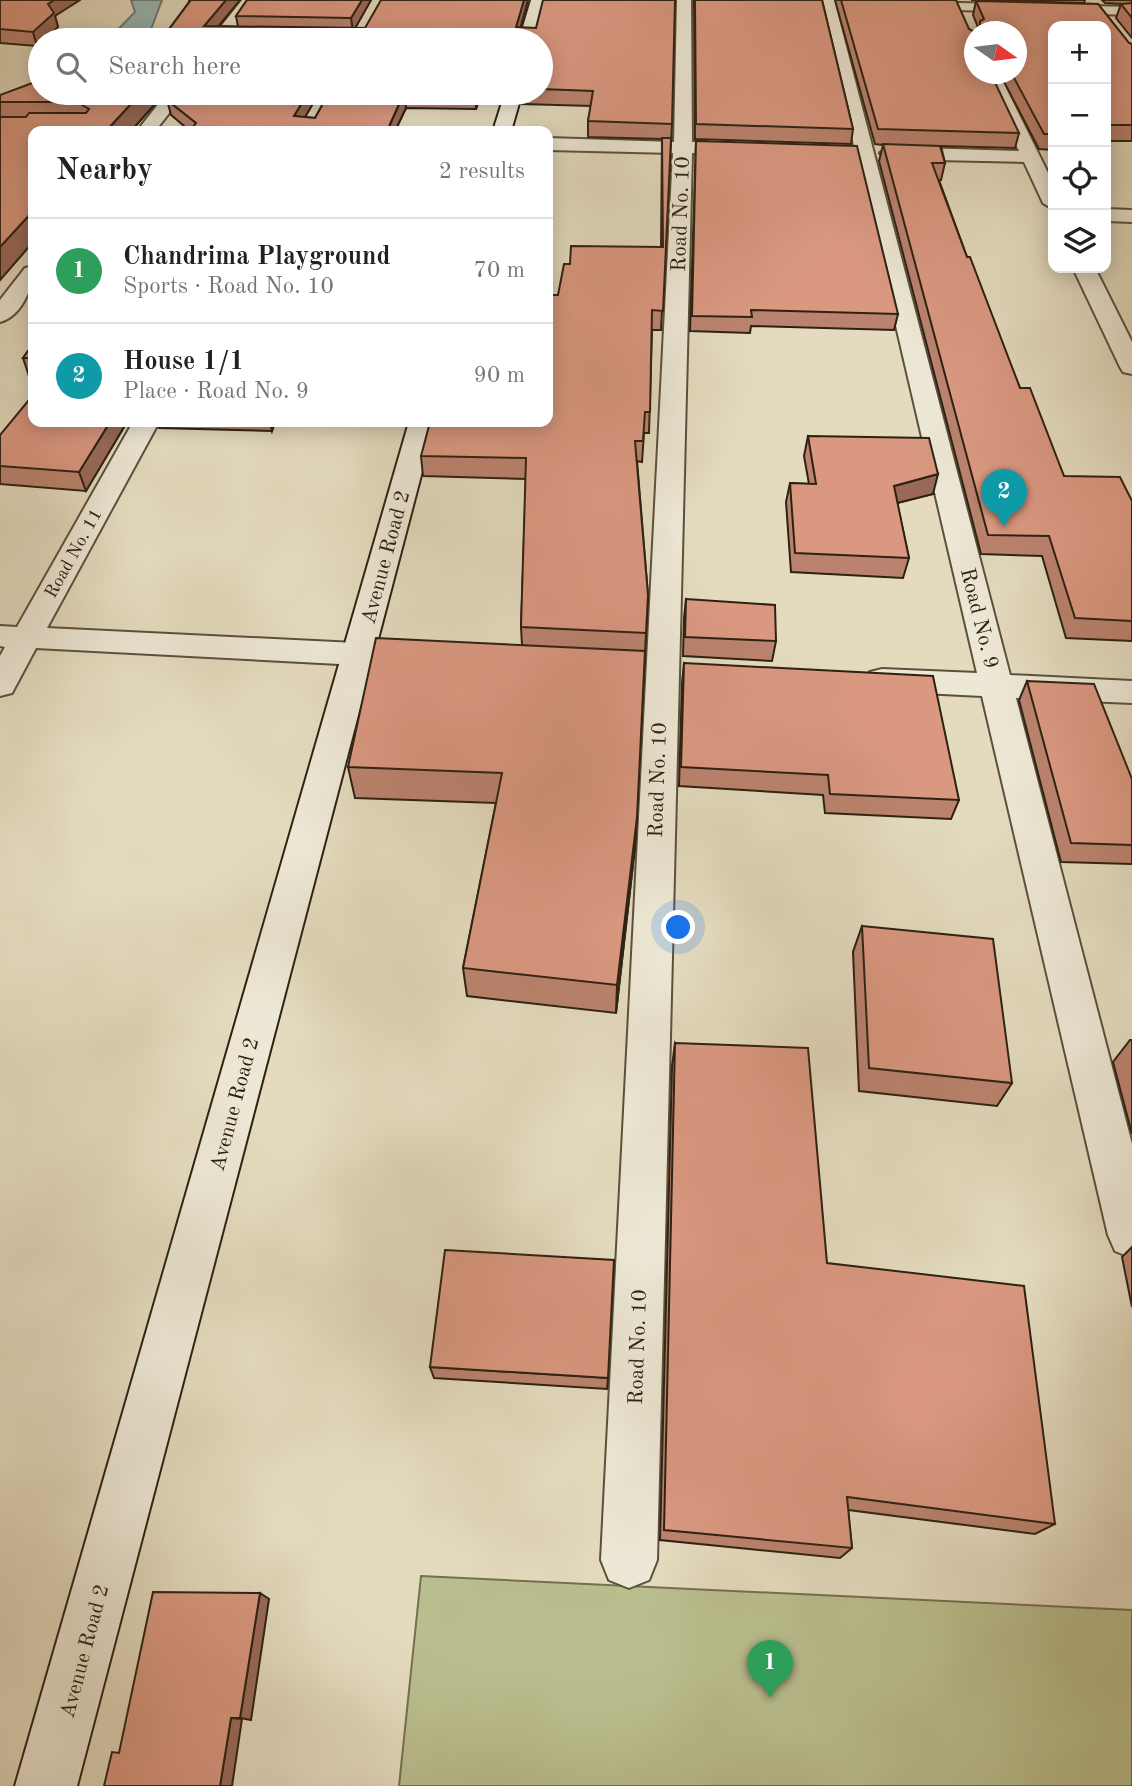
<!DOCTYPE html>
<html lang="en">
<head>
<meta charset="utf-8">
<style>
  :root { --surface:#fff; --page:#f2f2f2; --text:#202124; --muted:#757577; --line:#e0e0e0; --accent:#111827 }
  body { margin:0; font-family:"Old Standard TT",serif; background:var(--page); color:var(--text) }
  .controls { position:absolute; right:21px; top:21px; display:grid; overflow:hidden; border-radius:14px; box-shadow:0 4px 18px #0003 }
  .controls button { width:63px; height:63px; display:grid; place-items:center; padding:0; border:0; border-bottom:2px solid var(--line); background:var(--surface); color:var(--text); font:35px sans-serif }
  .compass { position:absolute; left:964px; top:21px; width:63px; height:63px; border-radius:50%; background:var(--surface); box-shadow:0 4px 18px #0003; rotate:104deg }
  .you { position:absolute; left:679px; top:928px; width:24px; height:24px; margin:-18px; border:5px solid #fff; border-radius:50%; background:#1a73e8; box-shadow:0 0 0 10px #1a73e833 }
  .badge { display:grid; place-items:center; width:46px; height:46px; border-radius:50%; background:var(--accent); color:#fff; font-size:23px; font-weight:700 }
  .pin { position:absolute; translate:-50% -58px; filter:drop-shadow(0 2px 4px #0008) }
  .pin::after { content:''; position:absolute; top:37px; width:24px; height:21px; background:inherit; clip-path:polygon(0 0,100% 0,50% 100%) }
  .list { margin:0; padding:0; list-style:none }
  h2 { display:flex; justify-content:space-between; align-items:center; height:91px; margin:0; padding:0 28px; font-size:30px }
  h2 small { font-size:23px; font-weight:400; color:var(--muted) }
  .list li { display:grid; grid-template-columns:46px 1fr auto; gap:21px; align-items:center; box-sizing:border-box; height:105px; padding:0 28px; border-top:2px solid var(--line) }
  .list b { display:block; font-size:26px; white-space:nowrap }
  .list p { margin:0; font-size:23px; white-space:nowrap; color:var(--muted) }
  .list em { font-size:23px; font-style:normal; color:var(--muted) }
  .icon { flex:none; width:38px; height:38px; fill:none; stroke:currentColor; stroke-width:2; stroke-linecap:round; stroke-linejoin:round }
  .map { position:relative; flex:none; width:1132px; height:1786px; overflow:hidden }
  .search { position:absolute; background:var(--surface); box-shadow:0 4px 18px #0003; left:28px; top:28px; width:525px; height:77px; display:flex; align-items:center; gap:18px; box-sizing:border-box; padding:0 24px; border-radius:38px; color:var(--muted); font-size:26px }
  .panel { position:absolute; background:var(--surface); box-shadow:0 4px 18px #0003; left:28px; top:126px; width:525px; height:301px; border-radius:14px }
  .map>svg:first-child { display:block }
  .green { fill:#babe8e; stroke:#747050; stroke-width:2 }
  .water { fill:#97b9b9; stroke:#6d7c76; stroke-width:2 }
  .lines { fill:none; stroke-linecap:round; stroke-linejoin:round }
  .street-casing { stroke:#5b503d; stroke-width:4 }
  .secondary-casing { stroke:#2d2112; stroke-width:4 }
  .street { fill:#ede8d5; fill-rule:evenodd }
  .secondary { fill:#ede8d5; fill-rule:evenodd }
  .wall { fill:#bb836f; stroke:#2d2112; stroke-width:2 }
  .shaded-wall { fill:#996a5a; stroke:#2d2112; stroke-width:2 }
  .building { fill:#da9881; stroke:#2d2112; stroke-width:2 }
  .labels { text-anchor:middle; stroke-width:5; stroke-linejoin:round; paint-order:stroke }
  .far-street-label { font-size:18px; fill:#2d2112; stroke:#ede8d5 }
  .street-label { font-size:21px; fill:#2d2112; stroke:#ede8d5 }
</style>
</head>
<body>
<div class="map">
<svg width="1132" height="1786" viewBox="0 0 1132 1786">
  <rect width="100%" height="100%" fill="#e4dbbf"/>
  <filter id="stains"><feTurbulence type="fractalNoise" baseFrequency=".00286" numOctaves="4"/><feColorMatrix values="0 0 0 0 .2 0 0 0 0 .09 0 0 0 0 .02 0 0 0 .5 -.17"/></filter>
  <radialGradient id="worn" r=".72"><stop offset=".6" stop-color="#630" stop-opacity="0"/><stop offset="1" stop-color="#630" stop-opacity=".3"/></radialGradient>
  <polygon class="green" points="421,1576 1132,1610 1132,1786 399,1786"/>
  <polygon class="water" points="131,0 162,0 147,40 108,40 135,12"/>
  <g class="lines">
    <defs>
      <g id="street">
        <polygon points="242,0 257,0 226,40 210,40"/>
        <polygon points="677,0 691,0 692,142 707,142 716,148 707,154 692,153 657,1560 649,1580 629,1588 609,1580 601,1560 673,153 548,150 548,138 674,142"/>
        <polygon points="820,0 834,0 1010,675 1132,681 1132,703 1016,698 1132,1144 1132,1258 1115,1251 1108,1235 982,696 882,691 870,688 866,680 870,672 882,669 977,673"/>
        <polygon points="959,3 1132,7 1132,15 954,10 954,4"/>
        <polygon points="983,74 999,74 1053,183 1053,209 1043,203 1024,162 889,159 880,153 889,147 1019,151"/>
        <polygon points="167,93 185,93 155,131 137,131"/>
        <polygon points="1106,209 1132,210 1132,222 1106,221"/>
        <path d="M33,266C34,286 22,316 0,322V300L25,268Z"/>
        <polygon points="1073,268 1095,268 1132,342 1132,374 1123,372 1120,367"/>
        <polygon points="133,422 159,422 47,628 396,645 407,649 412,656 407,663 396,667 36,648 12,693 0,696 0,656 5,647 0,646 0,626 17,627"/>
      </g>
      <g id="secondary">
        <polygon points="531,0 545,0 535,40 519,40"/>
        <polygon points="505,93 522,93 511,131 493,131"/>
        <polygon points="409,422 435,422 77,1786 15,1786"/>
      </g>
    </defs>
    <use href="#street" class="street-casing"/>
    <use href="#secondary" class="secondary-casing"/>
    <use href="#street" class="street"/>
    <use href="#secondary" class="secondary"/>
  </g>
  <g class="wall">
    <polygon points="0,0 55,16 58,27 43,40 40,40 40,43 37,46 0,43"/>
    <polygon points="189,0 240,0 219,26 238,27 236,16 247,0 371,0 355,28 521,27 672,124 661,330 652,330 649,433 644,433 642,462 637,461 648,595 635,847 616,1013 467,996 463,968 496,803 355,798 348,767 522,645 521,627 526,479 423,476 421,456 558,295 570,264 661,247 662,139 588,137 588,121 591,106 522,104 521,93 541,93 541,40 161,40 189,2"/>
    <polygon points="694,0 822,0 853,129 851,144 695,139"/>
    <polygon points="835,0 956,0 975,74 1019,133 1015,148 941,146 945,163 941,180 939,180 967,257 1020,388 1064,476 1132,501 1132,641 1066,638 1042,556 981,554 879,161 883,145 875,144"/>
    <polygon points="971,0 1085,0 1084,3"/>
    <polygon points="1102,0 1132,0 1132,38 1116,18 1121,4 1105,3"/>
    <polygon points="976,1 1098,4 1129,43 1132,44 1132,141 1106,141 1106,26 1053,26 1053,150 1039,149 1000,74 1017,74 1017,32 977,32 978,27 973,15"/>
    <polygon points="40,93 165,93 155,103 154,102 155,104 131,131 33,131 33,242 0,280 0,95"/>
    <polygon points="172,93 319,93 305,117 315,118 329,93 503,93 499,103 478,103 476,109 406,108 395,131 190,131 171,115 167,100"/>
    <polygon points="696,141 898,314 894,330 751,326 750,333 690,331"/>
    <polygon points="33,344 33,376 29,376 23,358"/>
    <polygon points="33,422 130,422 124,427 86,491 0,484 0,435"/>
    <polygon points="157,422 275,422 272,431 159,428"/>
    <polygon points="808,436 933,494 897,503 909,558 903,578 791,572 786,502 790,483 809,484 804,456"/>
    <polygon points="686,599 776,641 772,661 683,656 684,618"/>
    <polygon points="684,663 959,800 951,819 825,813 823,795 679,786 682,683"/>
    <polygon points="1027,681 1132,779 1132,864 1061,862 1019,700"/>
    <polygon points="862,926 1012,1083 997,1106 859,1091 853,952"/>
    <polygon points="1130,1040 1132,1040 1132,1134 1113,1062"/>
    <polygon points="675,1043 827,1263 1055,1524 1035,1534 848,1510 852,1548 840,1558 660,1540 672,1066"/>
    <polygon points="1132,1247 1132,1307 1122,1257"/>
    <polygon points="430,1367 608,1378 607,1389 434,1378"/>
  </g>
  <g class="shaded-wall">
    <polygon points="54,0 80,0 55,16 58,27 43,40 40,40 40,43 37,46 33,32 48,4"/>
    <polygon points="226,0 240,0 207,40 204,26"/>
    <polygon points="362,0 371,0 353,32 351,18"/>
    <polygon points="524,0 528,0 517,40 516,27"/>
    <polygon points="141,93 152,93 155,104 131,131 106,131"/>
    <polygon points="153,93 165,93 155,103"/>
    <polygon points="308,93 319,93 297,131 294,116"/>
    <polygon points="404,93 406,108 395,131 387,131"/>
    <polygon points="476,93 478,93 478,103 476,109"/>
    <polygon points="499,93 503,93 499,103"/>
    <polygon points="33,211 33,242 0,280 0,247"/>
    <polygon points="110,422 130,422 124,427 86,491 79,472"/>
    <polygon points="270,422 275,422 272,431"/>
    <polygon points="938,474 933,494 889,505 894,486"/>
    <polygon points="637,817 635,847 616,1013 617,985"/>
    <polygon points="260,1593 269,1599 251,1720 240,1718"/>
    <polygon points="231,1718 242,1719 232,1786 220,1786"/>
  </g>
  <g class="building">
    <polygon points="0,0 54,0 48,4 54,13 33,32 0,29"/>
    <polygon points="191,0 226,0 204,26 365,28 381,0 524,0 516,27 536,28 543,0 675,0 672,124 588,121 593,91 541,89 541,40 161,40"/>
    <polygon points="247,0 362,0 351,18 236,16"/>
    <polygon points="695,0 822,0 853,129 696,124"/>
    <polygon points="841,0 956,0 969,29 975,32 975,74 991,74 1019,133 878,129"/>
    <polygon points="976,1 1098,4 1129,43 1132,44 1132,125 1106,125 1106,26 1053,26 1053,134 1044,134 1012,74 1017,74 1017,32 978,32 980,30 980,21 984,19"/>
    <polygon points="1132,3 1132,18 1121,4"/>
    <polygon points="35,82 40,82 40,93 141,93 106,131 33,131 33,211 0,247 0,117 26,117 29,113 86,113 89,109 77,102 0,102 0,95"/>
    <polygon points="172,93 308,93 294,116 315,118 329,93 404,93 387,131 190,131 196,123 167,100"/>
    <polygon points="407,93 476,93 475,94"/>
    <polygon points="662,138 671,138 663,311 652,310 650,412 645,412 643,441 635,441 648,595 646,633 521,627 526,458 421,456 430,422 548,422 548,295 558,295 564,264 570,264 571,246 663,247"/>
    <polygon points="696,141 857,146 898,314 751,310 752,317 692,316"/>
    <polygon points="883,144 940,146 945,163 932,163 967,257 970,257 1020,388 1030,388 1064,476 1120,477 1132,501 1132,621 1075,618 1049,536 988,535"/>
    <polygon points="33,344 33,358 23,358"/>
    <polygon points="33,395 33,422 110,422 79,472 0,466 0,435"/>
    <polygon points="808,436 929,438 938,474 894,486 909,558 795,553 790,483 816,484"/>
    <polygon points="686,599 775,605 776,641 685,637"/>
    <polygon points="376,638 645,651 637,817 617,985 463,968 502,773 348,767"/>
    <polygon points="684,663 933,676 959,800 830,794 828,775 681,767"/>
    <polygon points="1027,681 1094,684 1132,779 1132,845 1071,843"/>
    <polygon points="862,926 993,939 1012,1083 869,1068"/>
    <polygon points="675,1043 808,1048 827,1263 1024,1286 1055,1524 847,1497 852,1548 664,1530"/>
    <polygon points="445,1250 614,1260 608,1378 430,1367"/>
    <polygon points="153,1592 260,1593 240,1718 231,1718 220,1786 104,1786 112,1752 119,1753"/>
  </g>
  <g class="labels">
    <g class="far-street-label">
      <text transform="translate(73 553) rotate(-61)" y="6">Road No. 11</text>
    </g>
    <g class="street-label">
      <text transform="translate(680 214) rotate(-88)" y="7">Road No. 10</text>
      <text transform="translate(385 557) rotate(-75)" y="7">Avenue Road 2</text>
      <text transform="translate(980 618) rotate(76)" y="7">Road No. 9</text>
      <text transform="translate(657 780) rotate(-88)" y="7">Road No. 10</text>
      <text transform="translate(234 1104) rotate(-75)" y="7">Avenue Road 2</text>
      <text transform="translate(637 1347) rotate(-88)" y="7">Road No. 10</text>
      <text transform="translate(84 1651) rotate(-75)" y="7">Avenue Road 2</text>
    </g>
  </g>
  <rect width="100%" height="100%" filter="url(#stains)"/>
  <rect width="100%" height="100%" fill="url(#worn)"/>
</svg>
<div class="controls">
<button>+</button>
<button>−</button>
<button><svg class="icon" aria-label="locate" viewBox="0 0 24 24"><circle cx="12" cy="12" r="6"/><path d="M12 2v4M12 18v4M2 12h4M18 12h4"/></svg></button>
<button><svg class="icon" aria-label="layers" viewBox="0 0 24 24"><path d="M12 4l9 5-9 5-9-5zM3 14l9 5 9-5"/></svg></button>
</div>
<svg class="compass" viewBox="-18 -18 36 36"><path d="M0-13l5 13h-10z" fill="#e53935"/><path d="M0 13l5-13h-10z" fill="#757577"/></svg>
<div class="you"></div>
<div class="pin badge" style="left:770px;top:1698px;background:#2e9e5b">1</div>
<div class="pin badge" style="left:1004px;top:527px;background:#0f9aa8">2</div>
<div class="search"><svg class="icon" aria-label="search" viewBox="0 0 24 24"><circle cx="10" cy="10" r="6"/><path d="M15 15l6 6"/></svg>Search here</div>
<section class="panel">
<h2>Nearby<small>2 results</small></h2>
<ul class="list">
<li><span class="badge" style="background:#2e9e5b">1</span><div><b>Chandrima Playground</b><p>Sports · Road No. 10</p></div><em>70 m</em></li>
<li><span class="badge" style="background:#0f9aa8">2</span><div><b>House 1/1</b><p>Place · Road No. 9</p></div><em>90 m</em></li>
</ul>
</section>
</div>
</body>
</html>
